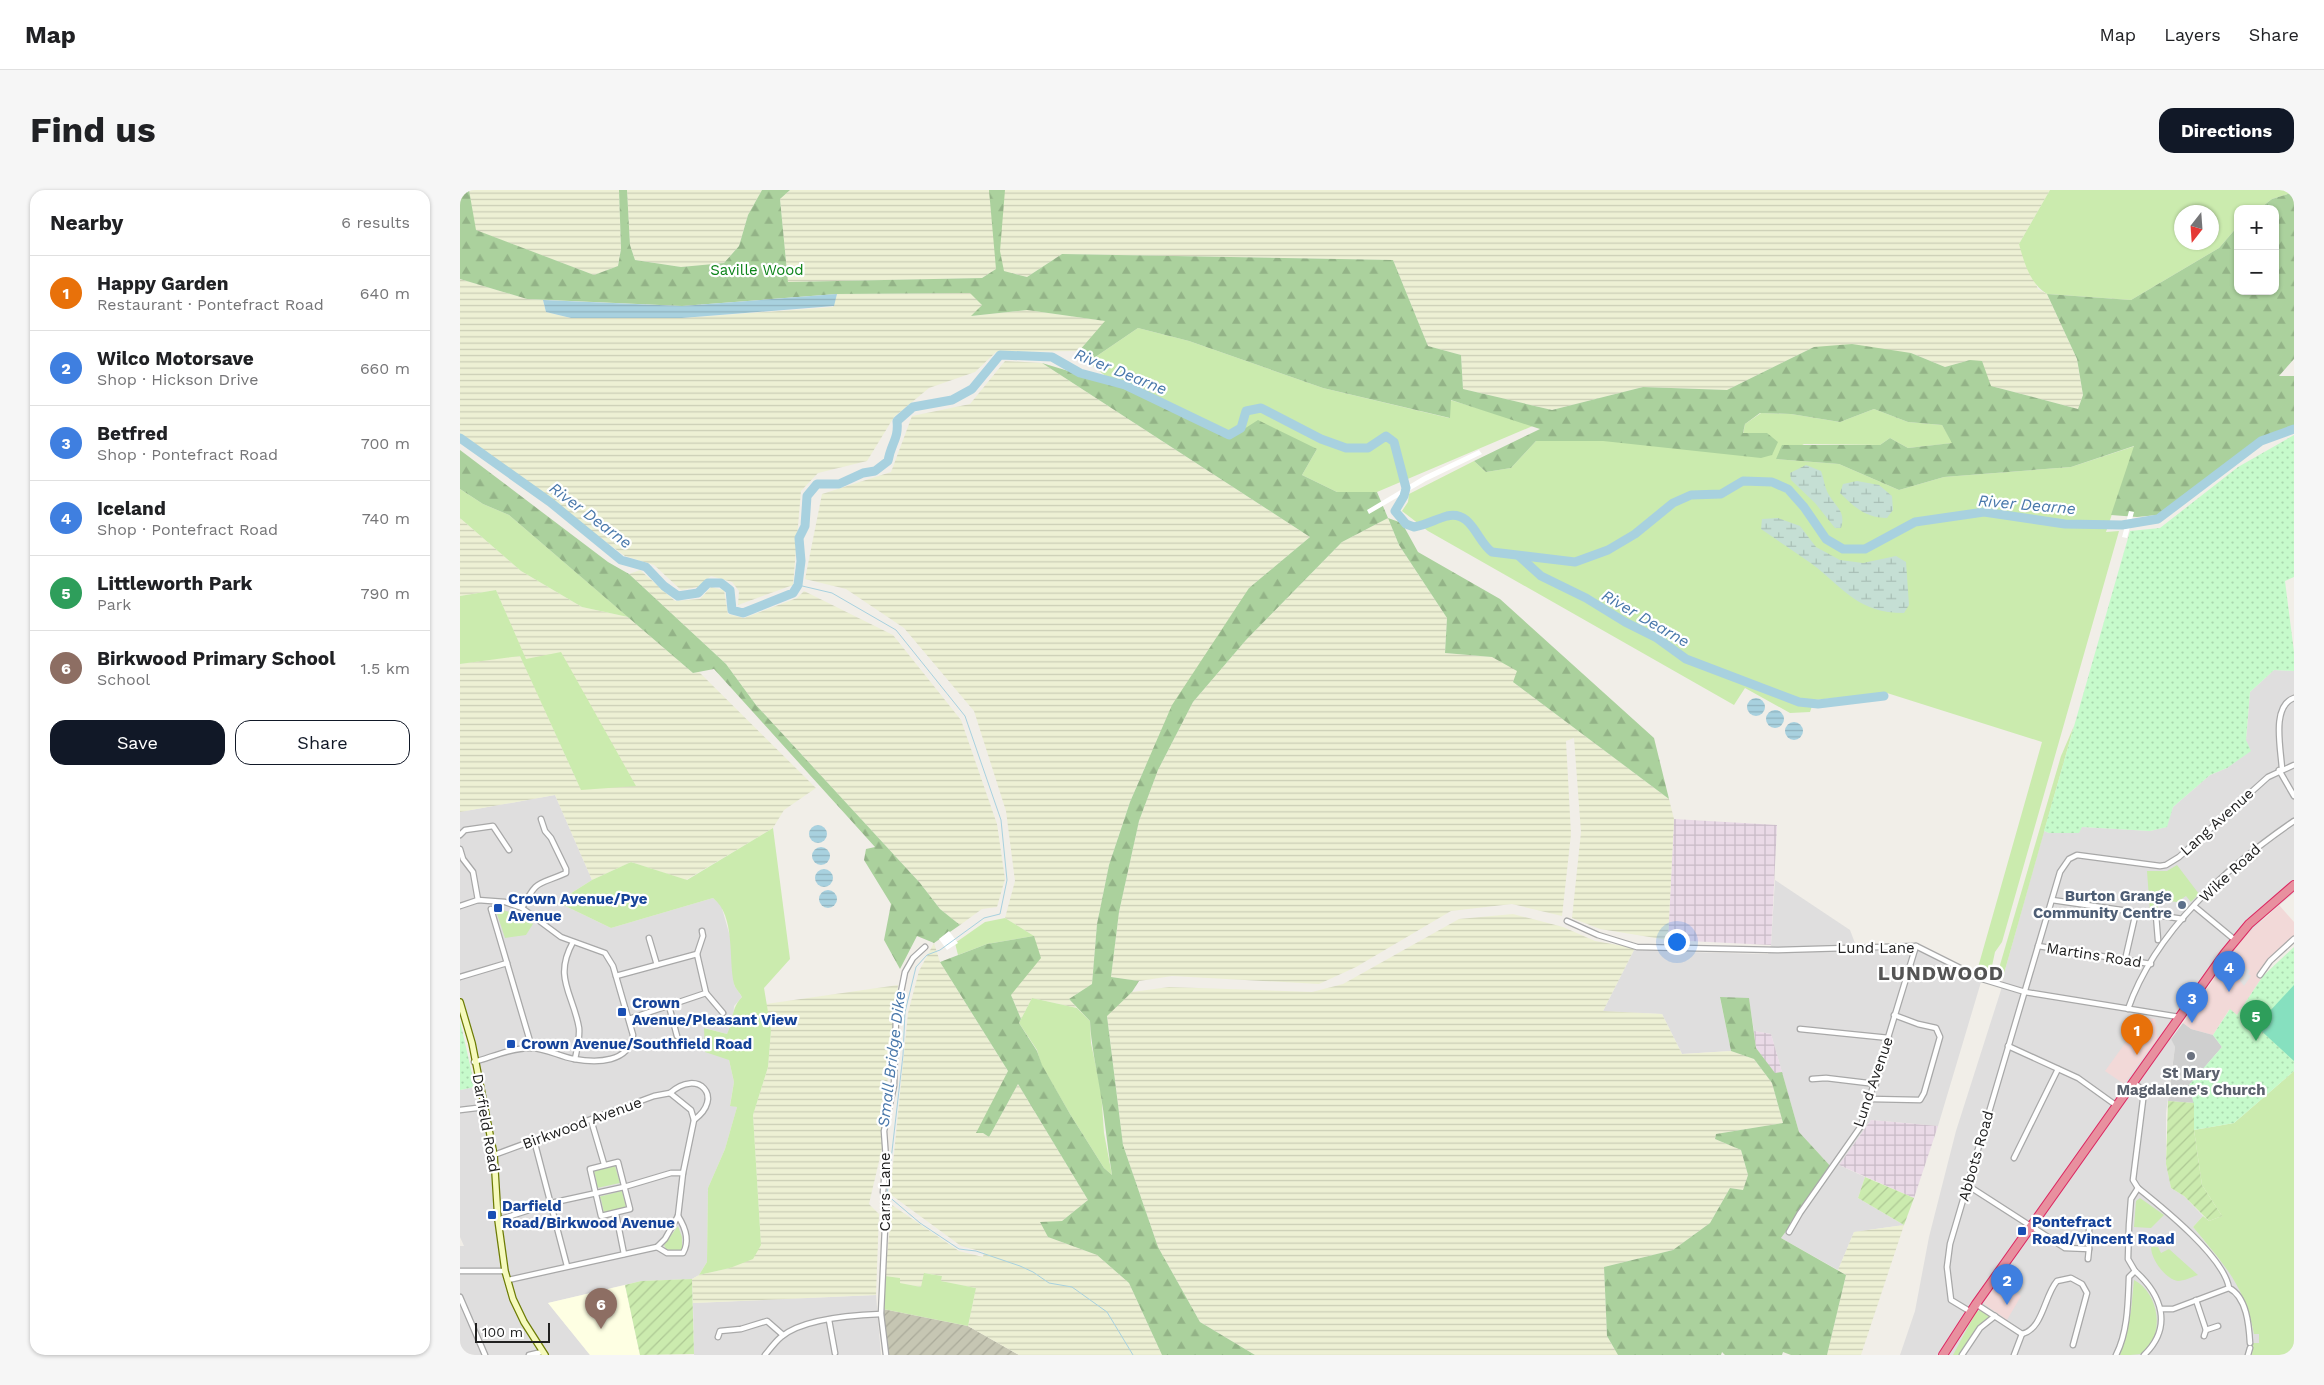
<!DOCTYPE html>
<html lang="en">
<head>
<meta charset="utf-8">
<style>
  :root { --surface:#fff; --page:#f6f6f6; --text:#202124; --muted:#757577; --line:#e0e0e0; --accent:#111827 }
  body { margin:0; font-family:"Work Sans",sans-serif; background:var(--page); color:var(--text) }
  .controls { position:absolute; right:15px; top:15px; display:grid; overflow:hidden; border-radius:10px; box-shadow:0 1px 4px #0004 }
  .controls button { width:45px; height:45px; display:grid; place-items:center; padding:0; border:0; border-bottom:1px solid var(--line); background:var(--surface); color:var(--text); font:25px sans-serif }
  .compass { position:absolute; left:1714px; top:15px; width:45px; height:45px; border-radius:50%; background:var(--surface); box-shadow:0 1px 4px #0004; rotate:197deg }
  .scale { position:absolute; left:15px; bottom:12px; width:75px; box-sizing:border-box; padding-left:5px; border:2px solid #212121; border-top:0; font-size:14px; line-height:18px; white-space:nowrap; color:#212121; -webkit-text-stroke:4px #fff; paint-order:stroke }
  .you { position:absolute; left:1216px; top:751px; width:18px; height:18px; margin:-12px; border:4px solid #fff; border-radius:50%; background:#1a73e8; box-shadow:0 0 0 8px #1a73e833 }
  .badge { display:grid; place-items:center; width:32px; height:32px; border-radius:50%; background:var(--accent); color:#fff; font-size:16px; font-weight:700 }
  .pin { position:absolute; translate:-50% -41px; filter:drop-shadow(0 1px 2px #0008) }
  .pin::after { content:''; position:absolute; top:26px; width:18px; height:15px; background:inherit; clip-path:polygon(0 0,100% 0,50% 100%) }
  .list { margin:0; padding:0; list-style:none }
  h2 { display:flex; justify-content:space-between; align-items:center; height:65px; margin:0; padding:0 20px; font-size:21px }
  h2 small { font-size:16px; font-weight:400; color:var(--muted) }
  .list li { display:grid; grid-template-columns:32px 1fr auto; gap:15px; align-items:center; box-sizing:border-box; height:75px; padding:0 20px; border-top:1px solid var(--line) }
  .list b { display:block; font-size:19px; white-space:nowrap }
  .list p { margin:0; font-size:16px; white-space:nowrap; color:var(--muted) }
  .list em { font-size:16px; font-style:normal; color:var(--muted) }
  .actions { display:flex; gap:10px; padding:15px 20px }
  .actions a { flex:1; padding:11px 0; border:1px solid var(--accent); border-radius:15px; text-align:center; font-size:18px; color:var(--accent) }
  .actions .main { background:var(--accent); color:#fff }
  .map { position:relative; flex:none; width:1834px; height:1165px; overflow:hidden; border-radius:15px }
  header { display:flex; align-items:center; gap:30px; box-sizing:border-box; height:70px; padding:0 25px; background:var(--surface); border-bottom:1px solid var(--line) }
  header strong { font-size:24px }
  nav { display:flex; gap:28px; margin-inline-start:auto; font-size:18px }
  .intro { display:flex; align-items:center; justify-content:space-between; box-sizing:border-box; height:120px; padding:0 30px }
  h1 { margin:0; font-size:35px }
  .button { padding:12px 22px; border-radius:15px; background:var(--accent); color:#fff; font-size:18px; font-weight:700 }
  main { display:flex; gap:30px; padding:0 30px }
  aside { flex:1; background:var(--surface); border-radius:15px; box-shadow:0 1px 4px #0004 }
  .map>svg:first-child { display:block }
  .residential { fill:#dfdede }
  .commercial { fill:#f2d9d8 }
  .industrial { fill:url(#industrial-grid) }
  .education { fill:#feffe3 }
  .religious { fill:#cfcfcf }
  .construction { fill:url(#construction-furrows) }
  .farmland { fill:url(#farmland-rules) }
  .grass { fill:#cbebae; fill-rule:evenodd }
  .forest { fill:url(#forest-firs) }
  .wetland { fill:url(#wetland-marsh) }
  .park { fill:url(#park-dots) }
  .garden { fill:url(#garden-furrows) }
  .pitch { fill:#86e0bf }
  .parking { fill:#e1e1e1 }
  .water { fill:url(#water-rules) }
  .pier { fill:#fff }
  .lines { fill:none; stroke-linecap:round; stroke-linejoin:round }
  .stream { stroke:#a8d1df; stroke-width:1 }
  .river { stroke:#a8d1df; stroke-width:9 }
  .street-casing { stroke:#a8a8a8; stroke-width:7 }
  .secondary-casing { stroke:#6d7c04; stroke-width:8 }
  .highway-casing { stroke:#dc2862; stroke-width:10 }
  .street { stroke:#fff; stroke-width:4.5 }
  .secondary { stroke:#f6fabd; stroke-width:5.5 }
  .highway { stroke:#e8909f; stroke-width:8 }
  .service-dot { fill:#5c6f8a; stroke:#fff; stroke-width:2 }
  .transit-dot { fill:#1a4fb4; stroke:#fff; stroke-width:2 }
  .worship-dot { fill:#6b7280; stroke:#fff; stroke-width:2 }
  .labels { text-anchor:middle; stroke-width:4.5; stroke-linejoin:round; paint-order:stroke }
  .park-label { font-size:15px; fill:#0b8318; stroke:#fff }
  .street-label { font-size:15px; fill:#212121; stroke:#fff }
  .service-label { font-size:15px; font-weight:bold; fill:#4e5e75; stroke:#fff; text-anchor:end }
  .transit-label { font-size:15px; font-weight:bold; fill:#164399; stroke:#fff; text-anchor:start }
  .worship-label { font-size:15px; font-weight:bold; fill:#5b616d; stroke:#fff }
  .water-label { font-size:16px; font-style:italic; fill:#4978ab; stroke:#fff }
  .district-label { font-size:20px; font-weight:bold; letter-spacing:1px; fill:#545454; stroke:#fff }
</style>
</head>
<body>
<header>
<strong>Map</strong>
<nav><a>Map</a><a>Layers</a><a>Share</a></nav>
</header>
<div class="intro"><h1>Find us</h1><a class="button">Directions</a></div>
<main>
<aside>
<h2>Nearby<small>6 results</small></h2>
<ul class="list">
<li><span class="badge" style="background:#e8710a">1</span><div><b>Happy Garden</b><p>Restaurant · Pontefract Road</p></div><em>640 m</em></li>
<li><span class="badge" style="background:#3f7fe0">2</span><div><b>Wilco Motorsave</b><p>Shop · Hickson Drive</p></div><em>660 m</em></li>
<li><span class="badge" style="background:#3f7fe0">3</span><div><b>Betfred</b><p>Shop · Pontefract Road</p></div><em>700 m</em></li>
<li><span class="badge" style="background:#3f7fe0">4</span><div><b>Iceland</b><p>Shop · Pontefract Road</p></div><em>740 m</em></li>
<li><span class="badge" style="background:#2e9e5b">5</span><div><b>Littleworth Park</b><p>Park</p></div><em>790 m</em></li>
<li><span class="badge" style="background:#8d6e63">6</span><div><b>Birkwood Primary School</b><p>School</p></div><em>1.5 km</em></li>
</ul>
<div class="actions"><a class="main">Save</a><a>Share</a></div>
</aside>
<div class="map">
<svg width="1834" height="1165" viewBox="0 0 1834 1165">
  <defs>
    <pattern id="industrial-grid" width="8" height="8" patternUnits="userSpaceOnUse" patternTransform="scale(1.25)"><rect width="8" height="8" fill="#eadae7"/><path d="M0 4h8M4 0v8" fill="none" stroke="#c8bbc6"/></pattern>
    <pattern id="construction-furrows" width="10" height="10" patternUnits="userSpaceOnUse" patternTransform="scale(1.25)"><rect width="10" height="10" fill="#c6c6b3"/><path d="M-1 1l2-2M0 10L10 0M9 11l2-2" fill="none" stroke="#aaaa9a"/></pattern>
    <pattern id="farmland-rules" width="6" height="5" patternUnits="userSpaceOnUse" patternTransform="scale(1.25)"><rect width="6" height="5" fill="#edf0d4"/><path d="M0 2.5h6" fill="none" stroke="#cbceb6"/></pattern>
    <pattern id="forest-firs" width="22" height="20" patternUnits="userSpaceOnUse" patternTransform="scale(1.25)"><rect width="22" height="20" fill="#abd19d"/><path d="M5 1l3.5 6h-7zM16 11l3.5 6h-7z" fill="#93b387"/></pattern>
    <pattern id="wetland-marsh" width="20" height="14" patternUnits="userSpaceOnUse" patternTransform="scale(1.25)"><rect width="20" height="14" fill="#c5dfd4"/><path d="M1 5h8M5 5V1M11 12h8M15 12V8" fill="none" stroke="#a9bfb6"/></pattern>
    <pattern id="park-dots" width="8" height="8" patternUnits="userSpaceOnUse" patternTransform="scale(1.25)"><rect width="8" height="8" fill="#c6facb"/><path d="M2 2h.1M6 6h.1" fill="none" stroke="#aad6ae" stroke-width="1.8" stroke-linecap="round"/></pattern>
    <pattern id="garden-furrows" width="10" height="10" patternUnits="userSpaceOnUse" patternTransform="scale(1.25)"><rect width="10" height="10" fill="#cbebae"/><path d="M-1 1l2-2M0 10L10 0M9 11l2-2" fill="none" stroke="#aec995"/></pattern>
    <pattern id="water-rules" width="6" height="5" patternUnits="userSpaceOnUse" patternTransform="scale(1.25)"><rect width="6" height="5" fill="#a8d1df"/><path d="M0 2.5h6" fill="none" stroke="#90b3bf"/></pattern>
  </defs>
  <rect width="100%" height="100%" fill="#f1eee8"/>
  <g class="residential">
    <polygon points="1814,480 1834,481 1834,703 1807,725 1767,768 1711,848 1715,857 1706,923 1706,974 1711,998 1724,1006 1743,1026 1733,1037 1775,1088 1790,1126 1794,1143 1799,1144 1799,1153 1793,1153 1791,1165 1440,1165 1455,1121 1469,1047 1496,941 1541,800 1543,787 1584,641 1589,643 1622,637 1690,641 1706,637 1713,617 1750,585 1767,578 1786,550 1790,502"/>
    <polygon points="95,605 132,690 97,712 151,738 253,708 261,715 273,757 274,795 282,807 274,816 273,833 267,844 245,838 269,870 274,892 270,915 277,917 265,959 248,998 247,1072 239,1085 232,1089 181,1091 88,1113 130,1165 0,1165 0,1056 4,1056 0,1047 0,900 25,895 4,817 0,818 0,622"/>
    <polygon points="1315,690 1390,740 1398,761 1468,761 1521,792 1478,936 1411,930 1379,975 1405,987 1398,1008 1444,1035 1394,1042 1378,1080 1321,1048 1373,979 1339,942 1311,844 1294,841 1289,810 1260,808 1271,861 1222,864 1202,824 1143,821 1175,758 1226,762 1308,764 1311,755"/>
    <polygon points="416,1105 421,1165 234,1165 233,1113"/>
  </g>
  <g class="commercial">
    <polygon points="1819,715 1834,732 1834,746 1796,785 1801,789 1777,825 1769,820 1753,845 1731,839 1723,833 1782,749"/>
    <polygon points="1684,827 1695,829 1697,849 1664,894 1645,881"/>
    <polygon points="1539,1090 1561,1106 1547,1130 1524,1114 1525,1110"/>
  </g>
  <g class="industrial">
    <polygon points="1214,629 1317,635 1311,755 1208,750"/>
    <polygon points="1294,841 1311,844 1322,882 1315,884 1296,858"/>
    <polygon points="1411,930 1478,936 1454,1008 1379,975"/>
  </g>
  <polygon class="education" points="165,1095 180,1165 130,1165 88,1113"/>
  <polygon class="religious" points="1723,833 1731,839 1753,845 1762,857 1729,895 1734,913 1708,911 1715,857 1711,849"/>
  <polygon class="construction" points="423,1119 508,1136 559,1165 428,1165"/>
  <g class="farmland">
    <polygon points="9,0 159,0 161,59 158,76 134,85 15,40"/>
    <polygon points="167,0 302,0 288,25 279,56 264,73 221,77 175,70 170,55"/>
    <polygon points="330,0 1590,0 1559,54 1578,99 1587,104 1617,169 1623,205 1618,219 1531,196 1510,170 1485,177 1451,163 1354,157 1267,200 1183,197 1092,220 1003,199 1001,165 968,156 933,70 602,64 567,87 536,79 522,88 328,92 320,9"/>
    <polygon points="0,89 67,109 83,110 86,122 111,128 222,128 373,117 377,104 511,103 522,115 512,126 567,120 646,131 619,161 536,162 515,182 469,198 434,227 407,271 358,283 341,301 333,395 278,415 279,401 272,392 251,386 238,397 221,400 194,375 165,366 0,244"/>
    <polygon points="545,171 582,173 850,347 789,398 685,577 670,612 649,675 637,734 632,794 609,809 617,818 572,808 561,829 551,805 574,746 545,728 555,691 546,621 514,521 444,438 386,399 345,389 362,304 431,282 452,226 510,214"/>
    <polygon points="0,328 61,381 122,417 168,427 233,483 239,482 356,598 324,620 313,638 226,690 171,672 132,690 95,605 0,622 0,474 60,465 121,600 36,400 0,406"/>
    <polygon points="928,328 939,355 987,428 985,463 1032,467 1058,481 1053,492 1209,609 1214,629 1208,750 1140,739 1112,728 1121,642 1114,548 1106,551 1111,644 1102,726 1052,714 991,721 896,777 859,794 712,786 679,791 651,787 659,722 679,631 698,580 733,512 786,450 882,352"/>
    <polygon points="180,380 215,411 240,409 251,397 264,400 268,424 284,428 337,408 344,401 433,445 501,530 537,634 545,689 537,717 522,719 500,735 480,719 460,693 296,515 266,474 169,384"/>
    <polygon points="1053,724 1103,737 1135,751 1175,758 1143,821 1202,824 1222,864 1271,861 1294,869 1312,893 1323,933 1256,944 1255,949 1281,960 1288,985 1283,1000 1270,998 1250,1033 1213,1060 1144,1077 1147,1146 1158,1165 795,1165 740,1132 698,1057 663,955 647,825 672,802 709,797 852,802 883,794 999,729"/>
    <polygon points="474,753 480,772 548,881 523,943 529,947 558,894 628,1010 602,1031 581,1033 588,1047 637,1065 669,1093 702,1165 559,1165 508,1136 516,1098 481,1091 482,1086 465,1083 462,1097 439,1093 440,1088 425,1086 432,1015 499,1061 523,1067 524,1062 501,1056 430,1004 448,823 459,781"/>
    <polygon points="438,795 422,940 423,954 409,1014 419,1024 416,1105 233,1113 232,1089 239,1085 270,1078 301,1055 293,925 308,877 311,840 306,814"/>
    <polygon points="1444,1035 1401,1165 1367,1165 1386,1085 1378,1080 1394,1042"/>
  </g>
  <g class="grass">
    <path d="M1590,0H1834V2L1812,9L1799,19H1778V36L1759,58L1671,110L1587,104C1570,94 1564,72 1559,54ZM1722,22H1752V52H1722Z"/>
    <polygon points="678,138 729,151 863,198 989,228 990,210 1075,235 917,302 877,302 842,285 857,259 770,248 658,196 628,172"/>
    <polygon points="1414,219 1448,232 1482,235 1493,253 1448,258 1430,248 1420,255 1344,254 1316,269 1379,274 1439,300 1484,287 1611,277 1675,256 1646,342 1659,341 1542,752 1535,762 1532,776 1525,780 1526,785 1517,781 1582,552 1427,503 1354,510 1350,522 1330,523 1285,498 1274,515 968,341 942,321 948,312 949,304 1014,271 1026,282 1051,278 1076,251 1143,251 1307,243 1283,244 1285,234 1301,223 1331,224 1380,232"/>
    <polygon points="0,299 23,314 49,325 168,427 122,417 61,381 0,328"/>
    <polygon points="36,400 66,469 101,462 176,596 121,600 60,466 0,474 0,406"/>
    <polygon points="1614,536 1543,787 1540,775 1601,566"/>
    <path d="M313,638L330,769L304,798L311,840L308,877L293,925L301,1055L293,1069L270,1078L239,1085L247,1072L248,998L265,959L277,917L270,916L274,892L269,870L245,862L244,838L267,844C275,828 270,820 282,807C280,803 275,798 274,794C268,769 276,726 253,708L151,738L97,712L132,690L171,672L227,690Z"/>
    <polygon points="1717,675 1739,704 1731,712 1726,706 1717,712 1700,710 1696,722 1690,722 1687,681 1707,681"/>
    <polygon points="37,719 62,725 73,734 66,745 45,748 36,721"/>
    <polygon points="545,728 574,746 527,754 498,765 495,753 525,732"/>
    <polygon points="572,808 617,818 630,831 631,853 641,901 644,943 652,985 644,978 610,924 581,874 577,860 559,833"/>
    <path d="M1834,881V1165H1792L1793,1153H1799V1144H1794C1784,1094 1764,1075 1733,1037L1743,1026L1749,1031L1762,1026L1742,995L1734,940L1774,933Z"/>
    <polygon points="155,976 160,993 137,998 135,996 137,993 134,981"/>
    <polygon points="162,1001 166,1017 144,1023 141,1009 138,1007"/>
    <polygon points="1680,1008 1704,1025 1691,1038 1674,1037 1676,1011"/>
    <polygon points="218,1036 222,1047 222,1060 219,1062 206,1059 204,1055"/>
    <path d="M1691,1057H1698L1701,1063L1709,1059L1738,1085C1732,1087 1724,1091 1718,1091C1705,1089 1691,1069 1691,1057Z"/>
    <polygon points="464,1083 482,1086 481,1091 516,1098 508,1136 423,1119 425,1086 440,1088 440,1093 461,1097"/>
    <path d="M1674,1090C1699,1102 1707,1148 1680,1164C1675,1165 1666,1165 1660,1165L1671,1121Z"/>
    <polygon points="1520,1120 1530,1126 1530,1129 1517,1139 1499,1165 1493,1165 1516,1122"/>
  </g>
  <g class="forest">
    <polygon points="0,0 9,0 16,40 134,85 158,76 161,59 159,0 167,0 170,55 175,70 221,77 264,73 279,56 288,25 302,0 330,0 320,9 328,92 522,88 536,79 529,0 545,0 540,61 544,81 567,87 602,64 933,70 968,156 1001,165 1003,199 1092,220 1183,197 1267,200 1354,157 1392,154 1451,163 1485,177 1510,170 1522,171 1531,196 1618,219 1623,205 1617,169 1587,104 1671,110 1759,58 1778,36 1778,101 1815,101 1815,19 1799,19 1812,9 1834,2 1834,169 1819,186 1834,186 1834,239 1799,249 1697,325 1677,327 1651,325 1674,256 1611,277 1484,287 1439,300 1379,274 1316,269 1322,255 1420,255 1430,248 1448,258 1492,253 1482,235 1448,232 1414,219 1380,232 1331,224 1300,223 1285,234 1283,243 1307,243 1318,252 1312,265 1301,268 1143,251 1076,251 1051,278 1026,282 1014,271 1080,239 991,210 990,228 863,198 729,151 678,138 628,172 619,161 645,131 567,120 511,126 522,115 510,103 377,104 222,116 67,109 0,89"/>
    <path d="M582,173L658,196L770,248L798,230L857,259L842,285L877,302H917L928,328L942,333L958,362L1040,409L1194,548L1209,609L1053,492L1057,481L1032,467L985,463L987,428L939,355L928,328L882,352L786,450L733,512L698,580L679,631L659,722L651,787L679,791L672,802L647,826L663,955L698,1057L740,1132L795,1165H702L669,1093L637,1065L588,1047L580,1032L602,1031L628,1010L558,894L529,947L523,943H516L548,881L480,772L527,754L574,746L581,768L551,805L561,829L559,833L577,861L582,875L610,924L644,978L652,985C647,956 645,928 640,900C636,876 631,854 630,831L609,809L632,794L637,734L649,675L670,612L712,515L789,398L850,347Z"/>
    <polygon points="0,260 148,372 169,384 266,474 296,515 460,693 480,719 500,735 474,753 457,746 440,779 424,750 431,714 404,670 406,659 415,657 254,479 233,483 49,325 23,314 0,299"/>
    <polygon points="1260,807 1289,808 1296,858 1315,883 1322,882 1339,942 1373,979 1321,1048 1386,1085 1367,1165 1331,1165 1323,1162 1322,1165 1265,1165 1262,1162 1261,1165 1158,1165 1147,1146 1144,1077 1213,1060 1250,1033 1270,998 1283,1000 1288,985 1281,960 1255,949 1256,944 1323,933 1312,893 1294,869 1271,861"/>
  </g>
  <g class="wetland">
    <path d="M1346,275L1361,281C1364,289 1365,299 1369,305C1377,318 1386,322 1381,338H1375L1355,313L1331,290L1330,283Z"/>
    <path d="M1397,291L1419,295L1432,306L1433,320L1427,328C1406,328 1394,317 1380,303L1383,294Z"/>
    <path d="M1318,328L1340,336L1356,357L1380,370L1403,373L1436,366L1446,372L1449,415L1444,423C1398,423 1386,400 1352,374C1335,362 1318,351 1301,339L1302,329Z"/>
  </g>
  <g class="park">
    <polygon points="1834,245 1834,387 1825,391 1834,462 1834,481 1814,480 1790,502 1786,550 1791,561 1767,578 1750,585 1713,617 1707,637 1690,641 1622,637 1619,643 1589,643 1584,641 1670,341 1700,338 1778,277"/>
    <polygon points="1834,757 1834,881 1774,933 1734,940 1734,915 1729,895 1762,857 1753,845 1770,819 1777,825 1803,786"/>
    <polygon points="0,831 15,897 0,900"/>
  </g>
  <g class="garden">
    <polygon points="1708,911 1734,913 1734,940 1742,995 1762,1026 1749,1031 1724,1006 1711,998 1706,974"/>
    <polygon points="1405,987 1454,1008 1444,1035 1398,1008"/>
    <polygon points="232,1089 234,1164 180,1165 165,1095 181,1091"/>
  </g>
  <polygon class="pitch" points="1834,795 1834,871 1796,836"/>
  <polygon class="parking" points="1773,772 1779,776 1781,774 1790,781 1788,784 1791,786 1784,796 1779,789 1762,778 1765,775 1769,778"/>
  <g class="water">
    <polygon points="377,104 374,116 222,128 111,128 86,122 83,110 222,116"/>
    <circle cx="1296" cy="517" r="9"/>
    <circle cx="1315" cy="529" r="9"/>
    <circle cx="1334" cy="541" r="9"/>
    <circle cx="358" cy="644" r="9"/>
    <circle cx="361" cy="666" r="9"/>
    <circle cx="364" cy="688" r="9"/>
    <circle cx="368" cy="709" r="9"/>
  </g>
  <g class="pier">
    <polygon points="1019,260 1022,264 966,291 909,324 907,320 964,286"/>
    <polygon points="1669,321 1674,322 1667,348 1662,347"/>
    <polygon points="489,741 498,753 487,760 479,749"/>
  </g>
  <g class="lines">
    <polyline class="stream" points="338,395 372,403 436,440 505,526 541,630 547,690 540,724 524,728 480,760 467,765 456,777 445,822 443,865 427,1005 460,1033 499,1059 516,1061 560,1076 573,1082 589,1093 612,1097 647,1122 673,1165"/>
    <g class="river">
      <path d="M0,248L90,312L161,370L186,377L204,396L218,406L238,403L248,393H261L270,400L272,420L283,423L333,403L338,395L341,371L339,348L345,336L347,306L357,294H379L403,283L415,281L428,271C431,253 439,249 437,231L453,217L492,210L512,199L540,165L592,167L620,183L665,195L769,245L781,238L786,221L801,218L861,249L886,258H908L926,246L934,252L946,298L944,306L935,321L946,334L954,337C966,335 976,329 987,326C1012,320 1017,352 1032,362L1115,372L1148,360L1175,344L1213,313L1231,305L1261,304L1283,291L1312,292L1328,299L1344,317L1366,349L1383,359H1405L1455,332L1524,322L1605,334L1662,335L1698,329L1801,251L1834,239"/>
      <polyline points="1060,367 1081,386 1126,408 1165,432 1197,448 1226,469 1339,512 1358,514 1424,506"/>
    </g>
    <defs>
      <g id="street">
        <path d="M1822,579C1821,559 1811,516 1834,508"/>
        <polyline points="1819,580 1834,606"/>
        <polyline points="0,645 5,640 33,636 49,660"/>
        <polyline points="0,659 3,669 13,682 18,710"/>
        <polyline points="1592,710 1723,729"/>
        <path d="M0,716L18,710L45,712L62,718L101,747L145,763L153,776L173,845C169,873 137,873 114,869C98,866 86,858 70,858C51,858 32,867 14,872"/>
        <polyline points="1734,716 1775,750"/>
        <path d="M62,718C78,688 77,696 106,683V679L91,648L85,641L81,629"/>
        <polyline points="31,719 72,858"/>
        <polyline points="1696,725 1698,750"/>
        <polyline points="1107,731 1138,745 1177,757 1317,760 1456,756 1522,789 1565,802 1719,827"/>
        <polyline points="189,748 197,775"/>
        <path d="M113,752C93,788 113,803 119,838C120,848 117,859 115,869"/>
        <polyline points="1578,756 1691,774"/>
        <polyline points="237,764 243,746 242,741"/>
        <polyline points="1665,770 1676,722"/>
        <polyline points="1800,785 1810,771 1834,749"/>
        <polyline points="156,786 237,764 246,803 169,829"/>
        <polyline points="0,787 47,773"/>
        <polyline points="246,803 263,823"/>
        <polyline points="209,816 217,846"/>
        <path d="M1668,819C1695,741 1768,676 1834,631"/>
        <polyline points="1340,839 1429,848"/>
        <polyline points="1548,856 1618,888 1657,916"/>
        <polyline points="1352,889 1366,888 1416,894"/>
        <path d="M1674,892L1684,902L1673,990L1678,998C1703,1018 1764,1067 1769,1098C1787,1107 1789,1136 1790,1153"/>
        <path d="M210,903C238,878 265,907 234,930"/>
        <polyline points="1411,909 1460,910 1464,903 1480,847 1476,838 1458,834 1434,825"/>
        <polyline points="0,920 25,917"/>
        <polyline points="131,930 144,974"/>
        <polyline points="74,950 107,1076"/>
        <polyline points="34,965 194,906 210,903 231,920 234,930 223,983 218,1026 205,1049 197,1057 48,1090"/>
        <polyline points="1554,968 1598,879"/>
        <polygon points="158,972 170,1019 141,1026 130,979"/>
        <polyline points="1507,995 1605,1058 1629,1059 1629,1038"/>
        <polyline points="156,1024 164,1064"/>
        <polyline points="38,1030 91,1013 164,997 211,983 223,983"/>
        <polyline points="1329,1042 1340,1023 1401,936 1456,756"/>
        <path d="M197,1057L207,1063H223C230,1051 225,1037 218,1026"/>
        <polyline points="1628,1069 1629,1059"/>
        <polyline points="0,1081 45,1081"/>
        <path d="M1675,1081C1702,1105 1713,1137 1684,1165"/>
        <polyline points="0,1107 25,1165"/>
        <polyline points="1736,1110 1746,1140"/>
        <polyline points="1516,1114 1562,1144"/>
        <polyline points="1701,1119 1713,1119 1769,1098"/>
        <polyline points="1511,1122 1491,1110 1487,1077 1490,1054 1600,682 1609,669 1617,665 1700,676 1706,675 1719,667 1808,587 1834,575"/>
        <polyline points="369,1130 375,1163"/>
        <path d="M1562,1144C1583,1139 1584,1106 1597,1091L1611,1088L1622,1094L1627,1103L1613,1155"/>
        <polyline points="1744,1146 1746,1140 1758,1136"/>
        <polyline points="258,1147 260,1141 281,1139 307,1131 323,1145"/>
        <polyline points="69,1165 82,1162"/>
        <path d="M305,1165C310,1159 315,1152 321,1147C342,1129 394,1125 421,1124"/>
        <polyline points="426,1165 421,1124 426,1015 423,1002 426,969 424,941 434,896 436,827 445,782 453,768 465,757"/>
        <polyline points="1502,1165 1520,1138 1535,1126"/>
        <polyline points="1554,1165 1562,1144"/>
        <path d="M1656,1165C1668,1142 1668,1112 1669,1087L1675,1081L1668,1069L1669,1035L1671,1009L1678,998"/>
        <polyline points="1788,1165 1790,1158"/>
      </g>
      <polyline id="secondary" points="0,812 12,853 34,965 38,1030 45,1081 53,1109 64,1132 85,1165"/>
      <polyline id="highway" points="1483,1165 1516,1114 1765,763 1789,734 1834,695"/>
    </defs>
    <use href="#street" class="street-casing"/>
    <use href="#secondary" class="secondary-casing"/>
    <use href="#highway" class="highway-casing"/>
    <use href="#street" class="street"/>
    <use href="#secondary" class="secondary"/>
    <use href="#highway" class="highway"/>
  </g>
  <circle class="service-dot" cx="1722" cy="715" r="5"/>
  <g class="transit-dot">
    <rect x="33" y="713" width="10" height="10" rx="2.5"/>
    <rect x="157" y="817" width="10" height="10" rx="2.5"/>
    <rect x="46" y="849" width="10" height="10" rx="2.5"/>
    <rect x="27" y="1020" width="10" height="10" rx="2.5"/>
    <rect x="1557" y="1036" width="10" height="10" rx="2.5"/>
  </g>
  <circle class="worship-dot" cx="1731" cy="866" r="5"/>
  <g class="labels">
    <g class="park-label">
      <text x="297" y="85">Saville Wood</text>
    </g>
    <g class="street-label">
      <text transform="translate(1757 632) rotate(-42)" y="5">Lang Avenue</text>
      <text transform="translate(1770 683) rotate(-43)" y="5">Wike Road</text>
      <text x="1416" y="763">Lund Lane</text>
      <text transform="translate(1634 765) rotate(9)" y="5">Martins Road</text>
      <text transform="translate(1413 892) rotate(-71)" y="5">Lund Avenue</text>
      <text transform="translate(26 933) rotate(80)" y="5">Darfield Road</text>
      <text transform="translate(122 933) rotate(-20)" y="5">Birkwood Avenue</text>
      <text transform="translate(1516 966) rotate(-74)" y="5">Abbots Road</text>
      <text transform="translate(425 1002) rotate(-90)" y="5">Carrs Lane</text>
    </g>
    <g class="service-label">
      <text x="1712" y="711">Burton Grange<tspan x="1712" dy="17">Community Centre</tspan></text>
    </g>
    <g class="transit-label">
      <text x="48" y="714">Crown Avenue/Pye<tspan x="48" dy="17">Avenue</tspan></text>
      <text x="172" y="818">Crown<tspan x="172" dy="17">Avenue/Pleasant View</tspan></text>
      <text x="61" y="859">Crown Avenue/Southfield Road</text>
      <text x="42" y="1021">Darfield<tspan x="42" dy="17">Road/Birkwood Avenue</tspan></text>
      <text x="1572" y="1037">Pontefract<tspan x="1572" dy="17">Road/Vincent Road</tspan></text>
    </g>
    <g class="worship-label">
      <text x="1731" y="888">St Mary<tspan x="1731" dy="17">Magdalene's Church</tspan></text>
    </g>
    <g class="water-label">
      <text transform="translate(661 181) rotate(22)" y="6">River Dearne</text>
      <text transform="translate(1567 314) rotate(5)" y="6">River Dearne</text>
      <text transform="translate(131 325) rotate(37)" y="6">River Dearne</text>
      <text transform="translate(1186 428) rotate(30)" y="6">River Dearne</text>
      <text transform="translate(431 869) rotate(-83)" y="6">Small Bridge Dike</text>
    </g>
    <g class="district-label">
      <text x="1481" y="790">LUNDWOOD</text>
    </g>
  </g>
</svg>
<div class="controls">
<button>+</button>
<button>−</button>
</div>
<svg class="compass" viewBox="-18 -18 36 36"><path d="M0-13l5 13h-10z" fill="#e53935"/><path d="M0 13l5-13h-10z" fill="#757577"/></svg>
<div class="scale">100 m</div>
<div class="you"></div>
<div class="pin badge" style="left:1677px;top:865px;background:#e8710a">1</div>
<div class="pin badge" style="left:1547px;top:1115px;background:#3f7fe0">2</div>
<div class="pin badge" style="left:1732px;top:833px;background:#3f7fe0">3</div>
<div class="pin badge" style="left:1769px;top:802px;background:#3f7fe0">4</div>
<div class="pin badge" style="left:1796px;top:851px;background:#2e9e5b">5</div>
<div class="pin badge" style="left:141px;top:1139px;background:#8d6e63">6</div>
</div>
</main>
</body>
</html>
